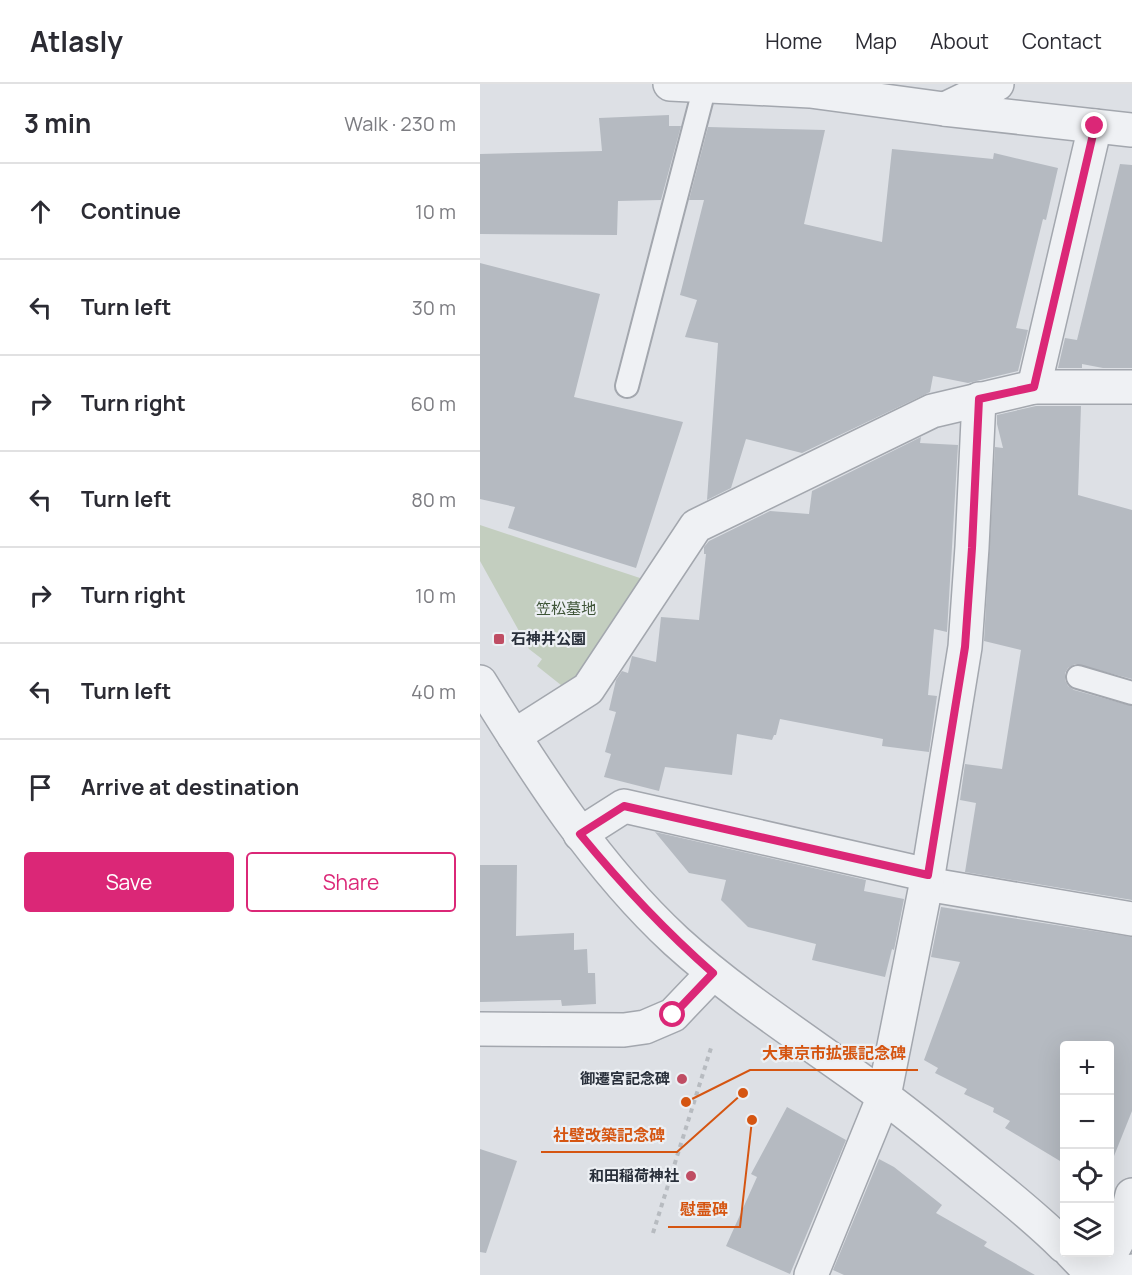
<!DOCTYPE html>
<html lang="en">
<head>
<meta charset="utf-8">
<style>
  :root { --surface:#fff; --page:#f7f7f7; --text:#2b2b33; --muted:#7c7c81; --line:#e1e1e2; --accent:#db2777 }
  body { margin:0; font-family:Manrope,"Noto Sans JP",sans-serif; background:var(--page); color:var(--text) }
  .controls { position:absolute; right:18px; bottom:18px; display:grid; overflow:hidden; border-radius:6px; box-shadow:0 6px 24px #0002 }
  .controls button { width:54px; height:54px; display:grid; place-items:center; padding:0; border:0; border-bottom:2px solid var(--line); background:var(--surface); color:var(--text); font:30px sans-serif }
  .stop { position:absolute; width:18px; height:18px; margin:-14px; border:4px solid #db2777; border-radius:50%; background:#fff }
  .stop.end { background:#db2777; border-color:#fff; box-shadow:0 2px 6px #0008 }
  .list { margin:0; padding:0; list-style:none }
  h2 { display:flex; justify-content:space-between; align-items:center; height:78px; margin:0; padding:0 24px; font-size:26px }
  h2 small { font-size:20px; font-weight:400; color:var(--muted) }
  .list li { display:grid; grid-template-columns:39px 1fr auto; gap:18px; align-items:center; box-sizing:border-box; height:96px; padding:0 24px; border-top:2px solid var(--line) }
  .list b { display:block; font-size:22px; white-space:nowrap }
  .list em { font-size:20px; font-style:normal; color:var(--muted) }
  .actions { display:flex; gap:12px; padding:18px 24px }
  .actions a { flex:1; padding:14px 0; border:2px solid var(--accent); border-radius:6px; text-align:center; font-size:21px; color:var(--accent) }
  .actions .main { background:var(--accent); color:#fff }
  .icon { flex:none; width:33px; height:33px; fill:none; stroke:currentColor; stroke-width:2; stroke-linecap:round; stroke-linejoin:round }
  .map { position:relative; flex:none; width:652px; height:1191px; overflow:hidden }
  header { display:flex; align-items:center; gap:36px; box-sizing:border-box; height:84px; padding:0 30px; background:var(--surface); border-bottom:2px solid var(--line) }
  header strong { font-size:28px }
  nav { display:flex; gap:33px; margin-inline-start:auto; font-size:21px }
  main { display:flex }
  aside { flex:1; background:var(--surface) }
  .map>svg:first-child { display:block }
  .green { fill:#c3cebf }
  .building { fill:#b5bac1 }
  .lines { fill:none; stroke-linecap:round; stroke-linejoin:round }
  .service-casing { stroke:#a3a7ae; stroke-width:26 }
  .minor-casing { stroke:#a3a7ae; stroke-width:36 }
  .tertiary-casing { stroke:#a3a7ae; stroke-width:36 }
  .path { stroke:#b7bbc0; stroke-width:4; stroke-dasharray:4.5 4.5; stroke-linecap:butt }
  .service { stroke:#eff1f4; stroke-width:22 }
  .minor { stroke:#eff1f4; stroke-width:33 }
  .tertiary { stroke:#eff1f4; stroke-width:33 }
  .route { stroke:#db2777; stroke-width:8 }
  .poi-dot { fill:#bf4d63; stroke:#eceff3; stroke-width:2 }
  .labels { text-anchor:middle; stroke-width:4.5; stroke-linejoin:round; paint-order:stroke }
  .park-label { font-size:15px; fill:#3e5437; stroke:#eceff3 }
  .poi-label { font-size:15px; font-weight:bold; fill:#282f3a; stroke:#eceff3; text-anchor:end }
  .leader { fill:none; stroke:#d55511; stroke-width:2 }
  .callout-dot { fill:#d55511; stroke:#eceff3; stroke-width:2 }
  .callout-label { font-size:16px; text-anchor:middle; font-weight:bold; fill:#d55511; stroke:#eceff3; stroke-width:4.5; stroke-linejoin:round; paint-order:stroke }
</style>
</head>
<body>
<header>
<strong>Atlasly</strong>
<nav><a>Home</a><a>Map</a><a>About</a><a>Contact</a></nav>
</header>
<main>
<aside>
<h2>3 min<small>Walk · 230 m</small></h2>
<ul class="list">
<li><svg class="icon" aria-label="ahead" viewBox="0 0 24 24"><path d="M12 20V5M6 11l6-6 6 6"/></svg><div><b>Continue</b></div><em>10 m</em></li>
<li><svg class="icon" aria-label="left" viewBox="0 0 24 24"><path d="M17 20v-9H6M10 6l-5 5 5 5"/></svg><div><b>Turn left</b></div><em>30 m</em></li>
<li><svg class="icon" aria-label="right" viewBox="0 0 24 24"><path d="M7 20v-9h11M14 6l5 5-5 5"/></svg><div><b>Turn right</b></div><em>60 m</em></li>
<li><svg class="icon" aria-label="left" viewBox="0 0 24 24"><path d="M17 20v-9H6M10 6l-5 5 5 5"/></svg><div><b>Turn left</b></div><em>80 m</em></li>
<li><svg class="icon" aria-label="right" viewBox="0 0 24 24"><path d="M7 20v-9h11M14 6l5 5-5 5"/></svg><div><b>Turn right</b></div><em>10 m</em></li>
<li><svg class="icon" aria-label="left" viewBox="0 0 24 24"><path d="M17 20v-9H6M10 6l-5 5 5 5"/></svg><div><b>Turn left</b></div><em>40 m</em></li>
<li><svg class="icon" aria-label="arrive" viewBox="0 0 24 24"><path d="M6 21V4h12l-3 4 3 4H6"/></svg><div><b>Arrive at destination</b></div></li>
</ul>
<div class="actions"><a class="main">Save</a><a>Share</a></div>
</aside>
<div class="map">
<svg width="652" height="1191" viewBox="0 0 652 1191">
  <rect width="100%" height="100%" fill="#dde0e5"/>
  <polygon class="green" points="0,441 169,497 98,601 86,605 57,582 62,575 49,565 0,477"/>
  <g class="building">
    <polygon points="189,31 189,42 201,42 181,116 138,117 137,151 0,150 0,70 122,67 119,34"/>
    <polygon points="228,43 345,46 324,140 402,158 412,65 513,75 514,69 578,84 566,136 563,135 536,244 548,246 538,287 488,299 453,292 450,308 322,369 266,355 251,404 227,416 238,259 205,253 217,216 200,211 224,116 209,116"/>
    <polygon points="640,80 652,81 652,284 623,284 602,280 602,284 578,284 585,254 597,256"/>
    <polygon points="0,179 120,210 94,313 203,338 156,484 28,444 35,423 0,415"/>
    <polygon points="556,322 601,322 598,411 652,426 652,595 595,580 588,584 585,589 585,596 588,602 594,606 652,622 652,816 485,788 496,719 480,716 485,680 522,685 541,566 504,557 515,363 523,364 517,340 517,331"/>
    <polygon points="441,353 440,359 478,361 467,548 454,545 448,611 457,612 449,668 402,662 403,655 300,635 296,651 294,651 292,656 257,650 252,691 185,683 179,707 124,693 131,670 125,668 136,628 129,626 136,596 142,587 148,589 152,572 176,578 181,533 219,536 226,470 224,470 224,463 229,457 290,427 329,430 332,407"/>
    <polygon points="175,748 386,796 384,807 424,815 414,866 412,865 405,893 332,876 336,860 268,843 241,816 246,796 209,789"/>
    <polygon points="0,781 37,781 36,852 94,849 94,866 107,865 108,889 115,889 116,920 82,922 81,916 0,918"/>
    <polygon points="461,823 652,853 652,1027 630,1082 630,962 585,962 585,1080 525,1044 530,1037 513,1028 514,1024 484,1010 487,1005 455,989 458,984 444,976 480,878 451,873"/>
    <polygon points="307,1023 366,1056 310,1190 246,1162 277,1093 271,1090"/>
    <polygon points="0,1065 37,1077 6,1169 0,1168"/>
    <polygon points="399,1075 414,1083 462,1121 456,1129 507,1158 504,1162 555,1191 364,1191 353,1186"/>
  </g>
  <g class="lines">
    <defs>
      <g id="service">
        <polyline points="147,302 225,2"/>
        <polyline points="598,593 652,609"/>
      </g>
      <g id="minor">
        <polyline points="190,0 330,7 464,25 652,46"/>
        <polyline points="465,25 517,0"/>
        <polyline points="554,303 615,42"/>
        <polyline points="34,652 108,605 216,442 452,327 554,303 652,303"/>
        <polyline points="100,750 144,722 448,791"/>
        <polyline points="446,800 652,835"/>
        <polyline points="0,945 144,946 165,943 193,931 233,889"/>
        <polyline points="331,1191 404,1012 448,791 485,563 492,463 499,315"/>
        <polyline points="619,1191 644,1145 652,1111"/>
        <polyline points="635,1191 652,1187"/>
      </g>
      <g id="tertiary">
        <path d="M0,598C57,690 116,783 196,857C260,915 334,961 403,1012C431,1032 458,1055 485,1077C519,1105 553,1131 584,1162"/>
        <polyline points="591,1168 613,1191"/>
      </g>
    </defs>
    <use href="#service" class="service-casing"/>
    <use href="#minor" class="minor-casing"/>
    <use href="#tertiary" class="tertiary-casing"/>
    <polyline class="path" points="173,1149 231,964"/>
    <use href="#service" class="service"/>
    <use href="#minor" class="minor"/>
    <use href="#tertiary" class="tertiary"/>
  </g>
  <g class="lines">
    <path class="route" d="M193,931L233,889C184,846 141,800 100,750L144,722L448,791L485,563L492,464L499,315L554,303L615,42"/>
  </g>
  <g class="poi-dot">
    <rect x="13" y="549" width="12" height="12" rx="3"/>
    <circle cx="202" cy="995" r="6"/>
    <circle cx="211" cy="1092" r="6"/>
  </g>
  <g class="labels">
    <g class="park-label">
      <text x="86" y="530">笠松墓地</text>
    </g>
    <g class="poi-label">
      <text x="31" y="560" text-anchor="start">石神井公園</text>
      <text x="190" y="1000">御遷宮記念碑</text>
      <text x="199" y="1097">和田稲荷神社</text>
    </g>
  </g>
  <path class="leader" d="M206 1018L270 986H438M263 1009L197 1068H61M272 1036L260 1143H188"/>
  <g class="callout-dot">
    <circle cx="206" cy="1018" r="6"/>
    <circle cx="263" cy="1009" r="6"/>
    <circle cx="272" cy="1036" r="6"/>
  </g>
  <g class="callout-label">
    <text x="354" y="975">大東京市拡張記念碑</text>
    <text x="129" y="1057">社壁改築記念碑</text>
    <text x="224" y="1131">慰霊碑</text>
  </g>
</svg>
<div class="controls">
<button>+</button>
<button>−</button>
<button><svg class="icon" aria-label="locate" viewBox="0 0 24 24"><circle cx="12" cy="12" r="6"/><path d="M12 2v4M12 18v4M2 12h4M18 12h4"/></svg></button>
<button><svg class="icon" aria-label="layers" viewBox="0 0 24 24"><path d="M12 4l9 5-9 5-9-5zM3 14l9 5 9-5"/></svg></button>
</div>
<div class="stop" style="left:193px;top:931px"></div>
<div class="stop end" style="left:615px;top:42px"></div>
</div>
</main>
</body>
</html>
